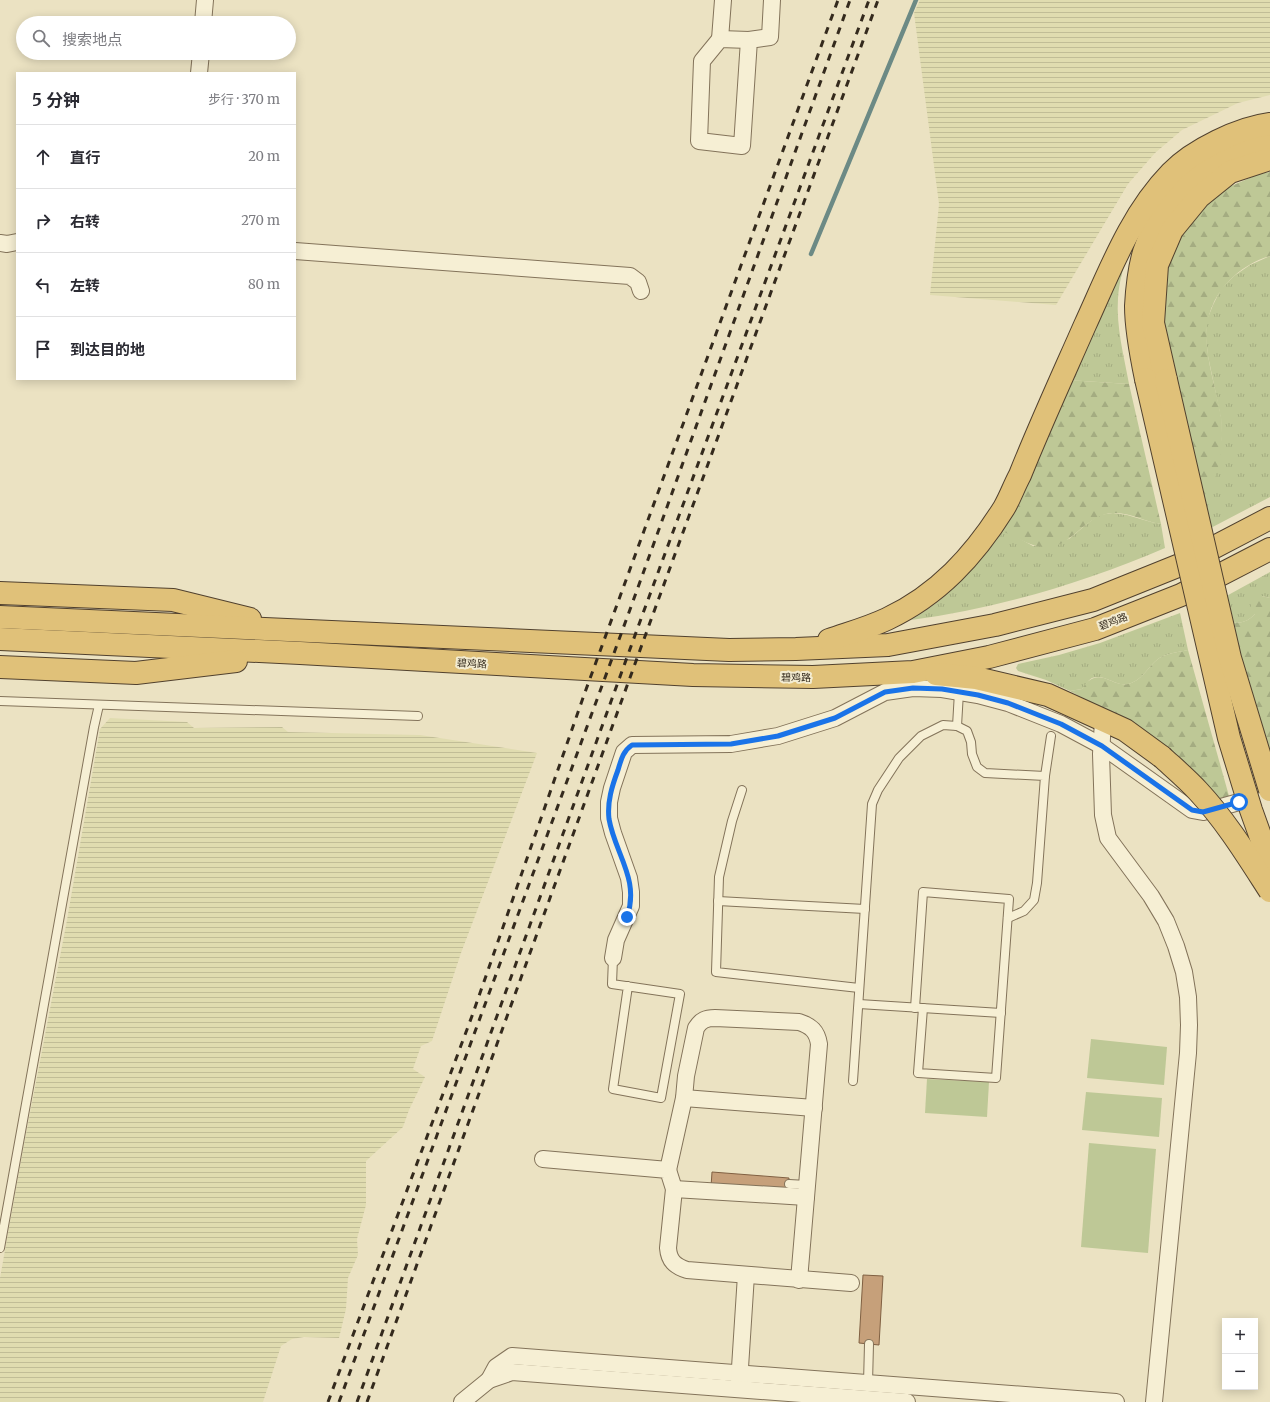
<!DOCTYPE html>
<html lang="zh">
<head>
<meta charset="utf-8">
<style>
  :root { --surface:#fff; --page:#f7f7f7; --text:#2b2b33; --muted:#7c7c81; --line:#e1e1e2 }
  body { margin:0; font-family:Merriweather,"Noto Sans SC",serif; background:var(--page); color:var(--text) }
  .controls { position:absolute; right:12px; bottom:12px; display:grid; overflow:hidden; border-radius:0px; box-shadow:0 2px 10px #0003 }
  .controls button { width:36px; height:36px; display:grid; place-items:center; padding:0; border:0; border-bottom:1px solid var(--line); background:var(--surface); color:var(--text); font:20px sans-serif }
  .stop { position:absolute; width:12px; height:12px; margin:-9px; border:3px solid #1a73e8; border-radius:50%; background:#fff }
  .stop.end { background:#1a73e8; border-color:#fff; box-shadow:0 1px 4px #0008 }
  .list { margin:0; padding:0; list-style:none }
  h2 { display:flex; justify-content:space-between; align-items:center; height:52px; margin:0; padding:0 16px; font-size:17px }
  h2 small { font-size:13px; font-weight:400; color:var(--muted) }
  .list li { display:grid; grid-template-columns:26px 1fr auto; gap:12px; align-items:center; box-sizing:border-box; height:64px; padding:0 16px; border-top:1px solid var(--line) }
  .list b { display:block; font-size:15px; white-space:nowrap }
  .list em { font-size:13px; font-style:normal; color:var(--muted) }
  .icon { flex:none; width:22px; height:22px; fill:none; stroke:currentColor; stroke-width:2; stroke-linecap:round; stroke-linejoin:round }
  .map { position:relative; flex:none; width:1270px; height:1402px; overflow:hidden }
  .search { position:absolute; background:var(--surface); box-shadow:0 2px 10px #0003; left:16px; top:16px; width:280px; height:44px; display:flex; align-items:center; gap:10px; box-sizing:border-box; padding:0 14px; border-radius:22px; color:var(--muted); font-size:15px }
  .panel { position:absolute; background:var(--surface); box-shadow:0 2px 10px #0003; left:16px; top:72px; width:280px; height:308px; border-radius:0px }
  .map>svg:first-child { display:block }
  .farmland { fill:url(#farmland-rules) }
  .grass { fill:url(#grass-tufts) }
  .forest { fill:url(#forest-firs) }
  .park { fill:#bec896 }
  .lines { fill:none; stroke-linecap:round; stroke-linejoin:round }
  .stream { stroke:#6c8a85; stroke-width:4.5 }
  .building { fill:#c6a07a; stroke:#806042 }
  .service-casing { stroke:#83735a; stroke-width:10 }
  .minor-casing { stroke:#83735a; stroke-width:18 }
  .trunk-casing { stroke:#51412e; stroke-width:24 }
  .service { stroke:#f6efd4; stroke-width:8 }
  .minor { stroke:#f6efd4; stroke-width:16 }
  .trunk { stroke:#e0c179; stroke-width:22 }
  .rail { stroke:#342a1d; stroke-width:3; stroke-dasharray:7 7; stroke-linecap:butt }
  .trunk-bridge-casing { stroke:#51412e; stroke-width:24; stroke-linecap:butt }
  .trunk-bridge { stroke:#e0c179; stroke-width:22 }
  .route { stroke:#1a73e8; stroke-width:5 }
  .labels { text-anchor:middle; stroke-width:4; stroke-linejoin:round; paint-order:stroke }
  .street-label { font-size:10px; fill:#342a1d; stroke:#f3ecd1 }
</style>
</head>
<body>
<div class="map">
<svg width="1270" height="1402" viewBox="0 0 1270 1402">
  <defs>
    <pattern id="farmland-rules" width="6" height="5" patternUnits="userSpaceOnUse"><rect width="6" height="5" fill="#e0dcb0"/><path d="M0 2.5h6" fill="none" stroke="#c1bd97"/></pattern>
    <pattern id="grass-tufts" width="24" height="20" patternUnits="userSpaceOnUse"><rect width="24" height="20" fill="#bec896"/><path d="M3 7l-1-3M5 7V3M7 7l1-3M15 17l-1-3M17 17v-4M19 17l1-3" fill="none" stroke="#a4ac81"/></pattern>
    <pattern id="forest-firs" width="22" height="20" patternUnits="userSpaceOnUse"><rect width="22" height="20" fill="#bec896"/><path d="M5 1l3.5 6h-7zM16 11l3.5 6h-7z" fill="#a4ac81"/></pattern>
  </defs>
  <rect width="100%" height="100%" fill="#ebe2c2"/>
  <g class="farmland">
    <polygon points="920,0 1270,0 1270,95 1238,103 1182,130 1155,153 1128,184 1056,305 930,295 939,204 914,13"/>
    <polygon points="110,718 187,722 194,728 282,727 288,732 420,735 537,753 461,953 432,1041 421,1046 413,1069 425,1077 409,1110 403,1127 366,1161 366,1205 357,1239 358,1255 348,1278 346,1309 339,1338 304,1337 292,1339 281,1346 263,1402 0,1402 0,1278 23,1150 67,920 100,729"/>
  </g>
  <g class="grass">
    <path d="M1127,255C1123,269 1119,283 1118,298C1116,327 1124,356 1129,384L1067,380Z"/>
    <polygon points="1270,256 1270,497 1205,531 1198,502 1222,439 1221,418 1208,356 1206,337 1207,320 1213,305 1221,289 1234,276 1250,265"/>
    <path d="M1113,513L1127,515L1151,522L1161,524L1165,548C1083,583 999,608 911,620C920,614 930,608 939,601C963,580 982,556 1000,530L1013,535L1033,546L1069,539L1088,523L1099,515Z"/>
    <path d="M1270,572V598L1262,596L1255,610V614C1248,621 1242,624 1232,622L1221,599Z"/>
    <path d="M1180,613L1188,650C1179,652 1169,653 1161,657C1148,665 1144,680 1128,684C1116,687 1105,673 1092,678C1087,681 1086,686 1082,689L1070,691L1046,680L1018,671L1016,668L1018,664L1059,655L1100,643Z"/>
  </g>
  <g class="forest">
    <path d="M1270,172V256C1255,260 1239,270 1229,281C1189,322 1213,369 1221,417C1223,433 1222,450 1219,465C1216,474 1214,483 1208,491C1205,495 1201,498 1198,502L1162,335L1166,268L1182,233L1198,212L1218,194L1229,187L1259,174Z"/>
    <path d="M1067,380L1129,384L1161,524C1145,522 1130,512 1113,513C1085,514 1069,551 1043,547C1027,545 1014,536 1000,530Z"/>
    <path d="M1257,596H1262L1270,598V788L1232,622C1242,624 1248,621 1255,614L1254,610L1251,608C1250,602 1252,599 1257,596Z"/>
    <path d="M1188,650L1229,796L1210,801L1110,713L1070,691L1082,689C1085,686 1086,682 1090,680C1102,671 1115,687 1128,684C1144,680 1148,665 1161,657C1169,653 1179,652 1188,650Z"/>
  </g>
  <g class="park">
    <polygon points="1091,1039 1167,1047 1164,1085 1087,1078"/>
    <polygon points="927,1079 989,1082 987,1117 925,1113"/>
    <polygon points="1086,1092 1162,1098 1159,1137 1082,1130"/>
    <polygon points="1089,1143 1156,1149 1148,1253 1081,1247"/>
  </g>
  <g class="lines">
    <polyline class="stream" points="811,254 916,0"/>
  </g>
  <g class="building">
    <polygon points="712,1172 789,1178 788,1192 711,1187"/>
    <polygon points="863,1275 883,1276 879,1345 859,1343"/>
  </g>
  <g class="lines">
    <defs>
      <g id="service">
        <polyline points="0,701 418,716"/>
        <polyline points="957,726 959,692"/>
        <polyline points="1045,776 1051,736"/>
        <polyline points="742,790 732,821 719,877 716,972 859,988"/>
        <polyline points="718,901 865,909"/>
        <polyline points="613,958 612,984 680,994 661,1098 613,1089 628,986"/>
        <polyline points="859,1004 1001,1013"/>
        <polyline points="915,1008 923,892 1009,899 996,1078 918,1073 923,1008"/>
        <polyline points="853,1081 872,804 878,790 899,758 921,736 943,725 957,726 967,731 971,742 972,754 977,767 985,773 1045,776 1037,883 1034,900 1024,911 1008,918"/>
        <polyline points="789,1184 807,1185"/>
        <polyline points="0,1248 94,727 99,705"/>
        <polyline points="868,1383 869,1344"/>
      </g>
      <g id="minor">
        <polyline points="203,23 205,0"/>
        <polyline points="720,39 723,0"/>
        <polyline points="749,40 742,146 699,141 702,61 720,39 749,40 770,37 772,0"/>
        <polyline points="199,73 201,53"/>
        <polyline points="0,243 7,244 17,242"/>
        <polyline points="295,251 630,276 638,282 641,291"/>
        <polyline points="1103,721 1101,754 1103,815 1108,838 1151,896 1166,921 1176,946 1184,972 1188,997 1189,1025 1188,1053 1154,1402"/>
        <polyline points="613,958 616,940 631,906 631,892 629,878 613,833 609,818 609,802 612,788 624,752 632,745 731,744 778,736 835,718 885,692 913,688 942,689 978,695 1008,703 1061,724 1102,746 1192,810 1203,812 1239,802"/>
        <polyline points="684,1098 814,1108"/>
        <path d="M543,1159L668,1170L674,1189L668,1248C669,1261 675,1266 687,1270L851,1283"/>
        <path d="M668,1170L684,1098L686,1076L696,1028C701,1020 706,1018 715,1018L799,1022C811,1026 817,1031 819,1044L799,1280"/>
        <polyline points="674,1189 806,1197"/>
        <polyline points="489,1380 496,1367 512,1356 1116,1402"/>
        <polyline points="739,1383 746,1275"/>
        <polyline points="462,1402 489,1380 512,1372 907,1402"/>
      </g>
      <g id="trunk">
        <path d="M1146,379C1141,355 1136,330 1136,306C1137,288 1139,269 1144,252C1164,193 1209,152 1270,140"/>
        <polyline points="1166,380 1153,323 1157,265 1172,230 1199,197 1230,172 1270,159"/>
        <polyline points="0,593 173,600 250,619"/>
        <polyline points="0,617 729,650 796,649 888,645 995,625 1093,600 1180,565 1270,518"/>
        <polyline points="0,639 300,653 693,675 813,677 913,672 989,657 1095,629 1181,595 1270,549"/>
        <path d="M829,640C849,633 868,628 887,619C938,595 974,556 1004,508C1010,498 1014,486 1020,475C1040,425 1063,375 1085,325C1109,273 1130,215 1171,173C1193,150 1239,128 1270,124"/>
        <polyline points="0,667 136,673 236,661"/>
        <polyline points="936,674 976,678 1048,695 1125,730 1162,757"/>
      </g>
    </defs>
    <use href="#service" class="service-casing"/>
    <use href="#minor" class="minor-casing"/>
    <use href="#trunk" class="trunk-casing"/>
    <use href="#service" class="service"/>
    <use href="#minor" class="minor"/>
    <use href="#trunk" class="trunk"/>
    <g class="rail">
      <polyline points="328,1402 472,1016 584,695 838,0"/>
      <polyline points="339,1402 628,615 850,0"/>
      <polyline points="357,1402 642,616 869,0"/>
      <polyline points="367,1402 652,617 878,0"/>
    </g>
    <defs>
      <g id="trunk-bridge">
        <polyline points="1146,379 1229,738 1251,810 1270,863"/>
        <polyline points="1166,380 1230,658 1270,790"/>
        <path d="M1162,757C1174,768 1187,779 1198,791C1226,821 1248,857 1270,891"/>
      </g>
    </defs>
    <use href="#trunk-bridge" class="trunk-bridge-casing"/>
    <use href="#trunk-bridge" class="trunk-bridge"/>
  </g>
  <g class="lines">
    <path class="route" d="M627,917C640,879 615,854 609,819C607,802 612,786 618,770C621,760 623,751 632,745L731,744L778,736L835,718L885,692L913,688L942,689L978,695L1008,703L1061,724L1102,746L1192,810L1203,812L1239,802"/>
  </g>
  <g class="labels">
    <g class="street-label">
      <text transform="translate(1113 621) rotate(-21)" y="4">碧鸡路</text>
      <text transform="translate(472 663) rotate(3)" y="4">碧鸡路</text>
      <text transform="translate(796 677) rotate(1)" y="4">碧鸡路</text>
    </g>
  </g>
</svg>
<div class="controls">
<button>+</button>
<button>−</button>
</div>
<div class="stop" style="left:1239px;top:802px"></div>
<div class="stop end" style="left:627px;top:917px"></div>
<div class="search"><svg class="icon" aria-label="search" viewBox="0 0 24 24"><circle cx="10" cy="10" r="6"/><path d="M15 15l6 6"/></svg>搜索地点</div>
<section class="panel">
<h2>5 分钟<small>步行 · 370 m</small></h2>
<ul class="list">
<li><svg class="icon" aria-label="ahead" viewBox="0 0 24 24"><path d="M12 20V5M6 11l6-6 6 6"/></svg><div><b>直行</b></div><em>20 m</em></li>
<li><svg class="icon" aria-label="right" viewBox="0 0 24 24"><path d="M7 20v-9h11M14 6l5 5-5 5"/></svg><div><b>右转</b></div><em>270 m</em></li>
<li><svg class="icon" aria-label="left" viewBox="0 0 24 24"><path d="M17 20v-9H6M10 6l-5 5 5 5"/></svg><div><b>左转</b></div><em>80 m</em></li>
<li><svg class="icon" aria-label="arrive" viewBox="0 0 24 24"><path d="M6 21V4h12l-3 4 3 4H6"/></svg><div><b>到达目的地</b></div></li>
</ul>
</section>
</div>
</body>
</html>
